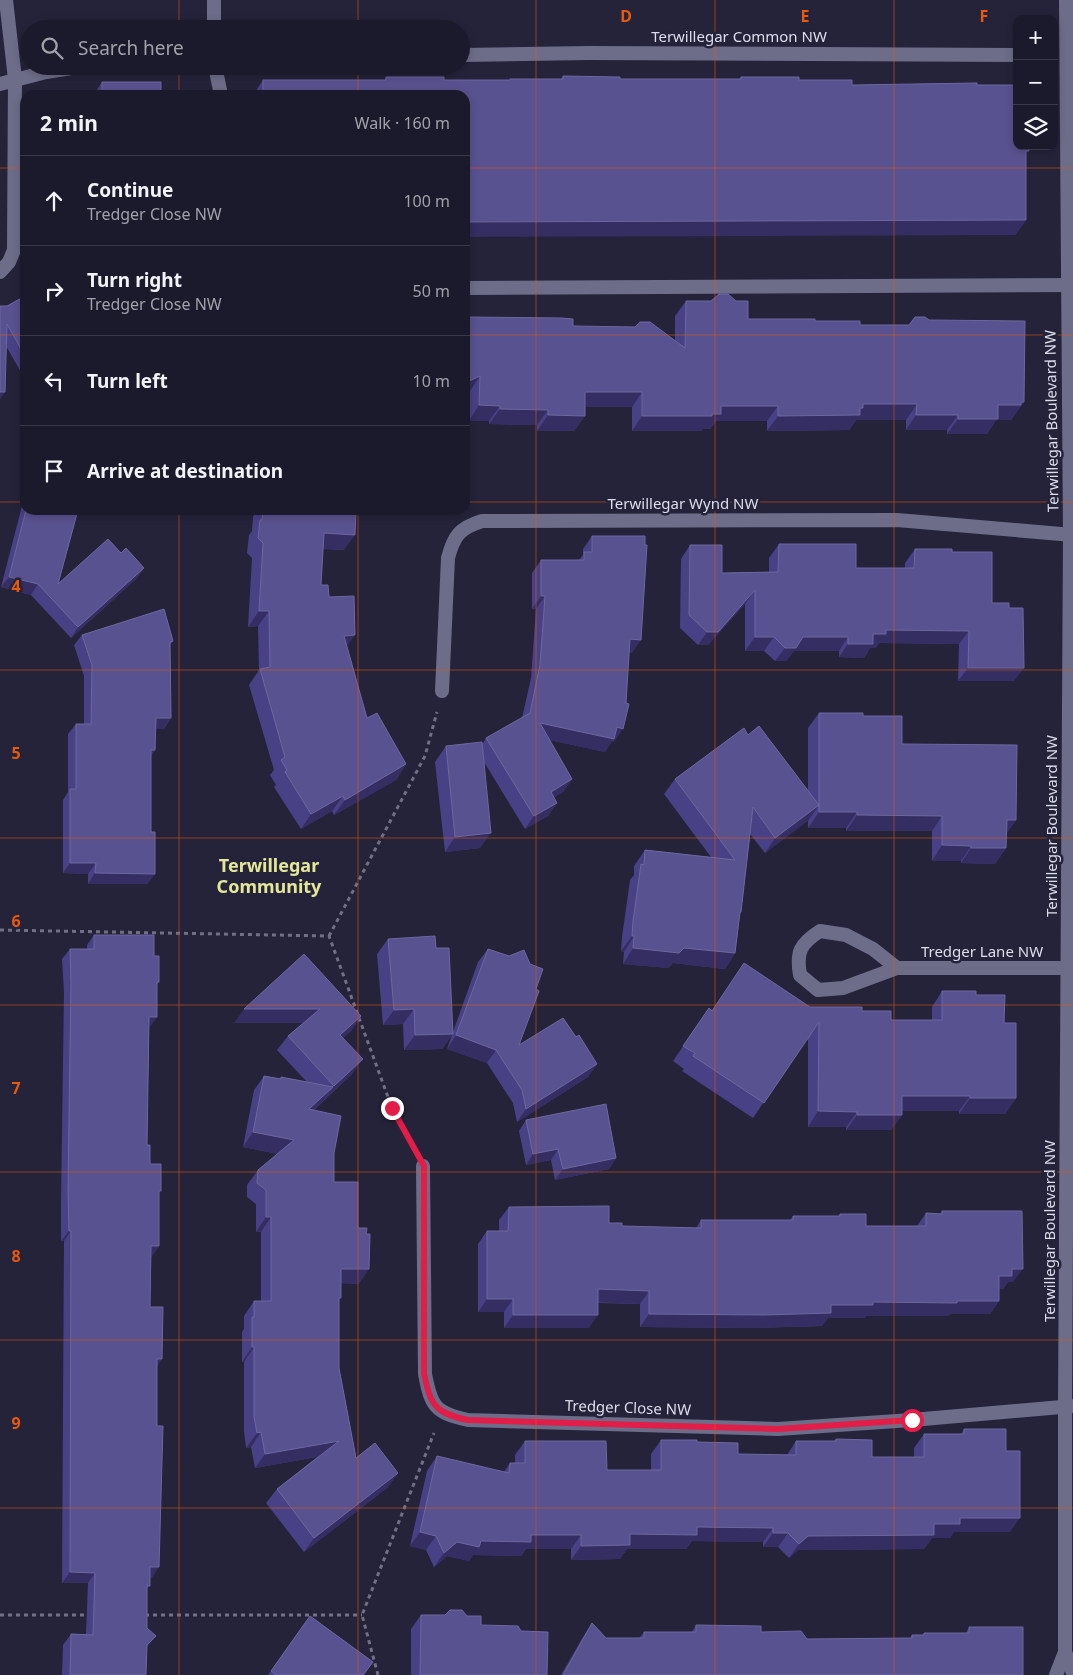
<!DOCTYPE html>
<html lang="en">
<head>
<meta charset="utf-8">
<style>
  :root { --surface:#1b1a2c; --page:#242334; --text:#f1f3f6; --muted:#a0a1a9; --line:#393848 }
  body { margin:0; font-family:"Noto Sans",sans-serif; background:var(--page); color:var(--text) }
  .controls { position:absolute; right:15px; top:15px; display:grid; overflow:hidden; border-radius:10px; box-shadow:0 2px 8px #0003 }
  .controls button { width:45px; height:45px; display:grid; place-items:center; padding:0; border:0; border-bottom:1px solid var(--line); background:var(--surface); color:var(--text); font:25px sans-serif }
  .stop { position:absolute; width:15px; height:15px; margin:-11px; border:4px solid #e11d48; border-radius:50%; background:#fff }
  .stop.end { background:#e11d48; border-color:#fff; box-shadow:0 1px 5px #0008 }
  .list { margin:0; padding:0; list-style:none }
  h2 { display:flex; justify-content:space-between; align-items:center; height:65px; margin:0; padding:0 20px; font-size:21px }
  h2 small { font-size:16px; font-weight:400; color:var(--muted) }
  .list li { display:grid; grid-template-columns:32px 1fr auto; gap:15px; align-items:center; box-sizing:border-box; height:90px; padding:0 20px; border-top:1px solid var(--line) }
  .list b { display:block; font-size:19px; white-space:nowrap }
  .list p { margin:0; font-size:16px; white-space:nowrap; color:var(--muted) }
  .list em { font-size:16px; font-style:normal; color:var(--muted) }
  .icon { flex:none; width:28px; height:28px; fill:none; stroke:currentColor; stroke-width:2; stroke-linecap:round; stroke-linejoin:round }
  .map { position:relative; flex:none; width:1073px; height:1675px; overflow:hidden }
  .search { position:absolute; background:var(--surface); box-shadow:0 2px 8px #0003; left:20px; top:20px; width:450px; height:55px; display:flex; align-items:center; gap:12px; box-sizing:border-box; padding:0 18px; border-radius:28px; color:var(--muted); font-size:19px }
  .panel { position:absolute; background:var(--surface); box-shadow:0 2px 8px #0003; left:20px; top:90px; width:450px; height:425px; border-radius:15px }
  .map>svg:first-child { display:block }
  .lines { fill:none; stroke-linecap:round; stroke-linejoin:round }
  .path { stroke:#717085; stroke-width:3; stroke-dasharray:4 4; stroke-linecap:butt }
  .service { stroke:#6d6d89; stroke-width:14 }
  .minor { stroke:#6d6d89; stroke-width:14 }
  .tertiary { stroke:#6d6d89; stroke-width:14 }
  .wall { fill:#494185 }
  .shaded-wall { fill:#342e62 }
  .building { fill:#595290; stroke:#6d679f }
  .route { stroke:#e11d48; stroke-width:6 }
  .grid { fill:none; stroke:#e8590c; stroke-width:1; stroke-opacity:0.55 }
  .labels { text-anchor:middle; stroke-width:5; stroke-linejoin:round; paint-order:stroke }
  .street-label { font-size:15px; fill:#dcdded; stroke:#24233a }
  .quarter-label { font-size:18px; font-weight:bold; fill:#e4e798; stroke:#24233a }
  .grid-label { font-size:16px; text-anchor:middle; font-weight:bold; fill:#e8590c; stroke:#24233a; stroke-width:5; stroke-linejoin:round; paint-order:stroke }
</style>
</head>
<body>
<div class="map">
<svg width="1073" height="1675" viewBox="0 0 1073 1675">
  <rect width="100%" height="100%" fill="#24233a"/>
  <g class="lines">
    <g class="path">
      <polyline points="0,930 329,936 392,1108 413,1147"/>
      <polyline points="329,936 425,756 437,712"/>
      <polyline points="0,1615 91,1615"/>
      <polyline points="145,1615 362,1615"/>
      <polyline points="378,1675 362,1615 434,1433"/>
    </g>
    <g class="service">
      <polyline points="6,0 15,79"/>
      <polyline points="215,66 221,95"/>
      <polyline points="465,288 1073,285"/>
    </g>
    <g class="minor">
      <polyline points="0,84 46,72 84,66"/>
      <polyline points="0,272 9,262 14,250 15,79"/>
      <path d="M442,691L448,558C454,535 460,528 482,521L897,520L1073,535"/>
      <path d="M897,968L873,949L846,935L820,931C800,944 796,952 800,975L818,990L843,988L897,968H1073"/>
      <path d="M423,1166L425,1374C431,1406 435,1413 468,1420L778,1429L912,1420L1073,1406"/>
    </g>
    <g class="tertiary">
      <polyline points="214,0 214,29"/>
      <polyline points="1066,0 1070,535 1065,1406 1065,1652 1073,1673"/>
      <polyline points="461,55 589,53 1017,55"/>
      <polyline points="1056,1675 1065,1652"/>
    </g>
  </g>
  <g class="wall">
    <polygon points="563,76 620,79 739,79 741,77 799,80 852,85 977,85 1026,155 1026,220 1015,235 465,95 253,95 263,80 385,80 386,77 444,80 509,80 510,79 561,79"/>
    <polygon points="102,82 161,95 76,95 78,93 95,93"/>
    <polygon points="25,296 25,379 6,346 7,306"/>
    <polygon points="686,301 748,319 815,321 860,325 1024,402 1011,420 996,420 987,434 947,434 947,430 906,430 906,420 856,420 849,430 767,431 767,421 716,421 710,429 703,429 701,431 632,431 632,407 585,407 585,416 574,431 537,431 537,425 489,424 489,421 469,421 470,391 465,317 573,326 675,340 675,316"/>
    <polygon points="25,502 25,510 78,510 58,584 121,553 144,568 137,578 71,638 31,595 1,587 22,506"/>
    <polygon points="257,510 356,510 344,550 323,549 321,585 329,597 347,647 367,718 406,764 396,780 334,815 332,811 301,829 274,787 276,785 270,775 274,770 249,685 259,670 258,626 248,627 252,558 247,553 249,535 252,531 253,517"/>
    <polygon points="592,536 632,653 629,652 614,742 612,741 605,752 550,740 572,779 563,792 554,797 557,803 548,816 525,829 484,762 480,848 445,852 435,762 446,746 482,745 486,738 522,718 531,678 536,609 532,609 532,573 541,560 579,560 583,555 583,549"/>
    <polygon points="779,544 856,568 905,568 905,563 915,549 952,552 992,603 1014,681 958,681 959,644 879,643 876,648 870,648 864,658 839,657 839,651 794,651 786,661 775,661 764,651 745,651 745,604 708,645 698,645 680,628 681,559 690,545 722,573 769,572 769,558"/>
    <polygon points="82,635 173,641 170,645 171,718 164,729 156,728 155,750 151,756 151,832 155,874 147,884 88,884 88,874 63,873 63,800 68,792 68,734 76,724 84,724 84,676 74,645"/>
    <polygon points="819,713 863,716 902,744 1016,820 1006,834 1006,848 995,864 961,863 961,861 932,861 932,831 846,831 846,828 808,828 808,820 765,853 750,834 741,912 740,914 735,953 725,969 673,963 668,968 623,964 624,952 621,951 622,937 630,880 634,875 634,866 645,850 711,857 664,794 675,779 748,735 808,792 808,728"/>
    <polygon points="94,935 154,956 159,982 157,985 150,1027 149,1027 147,1145 150,1164 159,1194 159,1246 151,1257 150,1307 157,1366 152,1578 150,1578 147,1590 146,1675 62,1675 63,1645 71,1634 86,1634 88,1583 62,1583 64,1241 61,1241 61,1201 64,992 62,959 70,949 87,949 87,945"/>
    <polygon points="388,939 436,948 453,1032 478,962 488,949 536,989 519,1045 576,1037 597,1064 588,1077 517,1122 513,1103 487,1063 447,1049 452,1035 442,1049 404,1050 403,1024 383,1025 377,954"/>
    <polygon points="942,991 976,995 1004,1023 1016,1098 1005,1114 959,1114 959,1111 902,1111 902,1115 891,1130 846,1130 846,1127 808,1127 808,1037 753,1118 682,1071 684,1069 673,1061 709,1008 712,1010 810,1007 862,1011 891,1020 932,1020 932,1007"/>
    <polygon points="361,1016 351,1031 343,1038 352,1074 314,1110 334,1153 334,1182 358,1228 359,1284 341,1283 339,1300 339,1368 356,1458 398,1473 387,1488 304,1552 266,1503 277,1489 317,1457 255,1468 251,1447 246,1448 244,1431 244,1362 242,1362 242,1332 244,1329 244,1316 254,1301 261,1301 261,1232 256,1232 256,1204 247,1197 247,1185 258,1170 278,1154 243,1147 254,1090 264,1076 280,1079 281,1077 307,1082 277,1050 288,1036 303,1023 234,1023"/>
    <polygon points="526,1120 616,1158 609,1169 555,1180 551,1160 526,1165 519,1131"/>
    <polygon points="509,1207 622,1226 696,1228 701,1220 790,1220 793,1216 838,1216 840,1214 866,1226 917,1226 926,1213 940,1214 942,1211 1013,1282 1008,1282 1003,1289 999,1289 999,1301 990,1314 950,1314 948,1316 866,1316 864,1318 828,1318 822,1326 755,1328 640,1327 640,1304 598,1303 589,1328 504,1328 504,1312 478,1312 478,1244 487,1231 499,1231 499,1220"/>
    <polygon points="964,1429 1006,1451 1010,1532 954,1532 950,1538 932,1538 924,1549 798,1550 789,1558 778,1547 763,1547 763,1542 692,1541 686,1549 627,1549 620,1559 571,1560 571,1549 526,1549 521,1556 473,1555 469,1561 447,1556 434,1567 426,1550 410,1546 427,1471 437,1456 504,1472 510,1463 515,1463 515,1455 525,1441 607,1470 651,1470 651,1454 661,1440 697,1442 738,1454 787,1455 796,1441 834,1441 836,1439 872,1457 914,1457 914,1448 924,1434 961,1434"/>
    <polygon points="421,1615 467,1616 481,1625 547,1675 411,1675 411,1629"/>
    <polygon points="310,1616 373,1662 364,1675 268,1675"/>
    <polygon points="592,1623 606,1638 639,1638 644,1632 692,1632 696,1625 761,1632 807,1639 910,1638 912,1635 923,1635 924,1633 966,1633 969,1627 1023,1675 561,1675 583,1637"/>
  </g>
  <g class="shaded-wall">
    <polygon points="1026,220 1015,235 465,237 465,222"/>
    <polygon points="480,376 470,391 465,393 465,383"/>
    <polygon points="0,392 5,392 0,399"/>
    <polygon points="585,392 642,392 632,407 575,407"/>
    <polygon points="1021,402 1024,402 1011,420 996,420 987,434 947,434 958,419 998,405"/>
    <polygon points="863,404 917,404 906,420 856,420 849,430 767,431 778,416 860,408"/>
    <polygon points="479,405 500,406 489,421 469,421"/>
    <polygon points="721,406 778,406 767,421 716,421 710,429 703,429 701,431 632,431 642,416"/>
    <polygon points="500,409 548,410 537,425 489,424"/>
    <polygon points="548,415 585,416 574,431 537,431"/>
    <polygon points="916,415 958,415 947,430 906,430"/>
    <polygon points="324,533 355,535 344,550 314,548"/>
    <polygon points="144,568 137,578 71,638 78,627"/>
    <polygon points="9,577 38,584 31,595 1,587"/>
    <polygon points="755,590 745,604 708,645 698,645 707,632"/>
    <polygon points="541,596 545,596 536,609 532,609"/>
    <polygon points="259,611 269,611 258,626 248,627"/>
    <polygon points="886,630 969,631 959,644 879,643 876,648 870,648 864,658 839,657 848,644"/>
    <polygon points="355,635 344,650 344,636"/>
    <polygon points="755,637 774,637 764,651 745,651"/>
    <polygon points="803,637 848,637 839,651 794,651 786,661 775,661 785,648"/>
    <polygon points="630,639 641,640 632,653 621,652"/>
    <polygon points="968,668 1024,668 1014,681 958,681"/>
    <polygon points="156,718 171,718 164,729 148,728"/>
    <polygon points="540,723 617,727 623,729 614,742 612,741 605,752 530,736"/>
    <polygon points="151,750 155,750 148,761"/>
    <polygon points="406,764 396,780 334,815 345,800"/>
    <polygon points="572,779 563,792 542,805 551,792"/>
    <polygon points="343,796 332,811 301,829 311,814"/>
    <polygon points="557,803 548,816 525,829 534,816"/>
    <polygon points="819,805 808,821 765,853 775,838"/>
    <polygon points="819,812 857,812 846,828 808,828"/>
    <polygon points="857,815 942,816 932,831 846,831"/>
    <polygon points="1007,820 1016,820 1005,835"/>
    <polygon points="491,833 480,848 445,852 455,837"/>
    <polygon points="942,845 971,846 961,861 932,861"/>
    <polygon points="971,848 1006,848 995,864 961,863"/>
    <polygon points="70,863 96,863 88,874 63,873"/>
    <polygon points="95,873 155,874 147,884 88,884"/>
    <polygon points="632,936 634,936 624,952 621,951"/>
    <polygon points="633,948 684,948 735,953 725,969 673,963 668,968 623,964"/>
    <polygon points="244,1009 320,1009 310,1023 234,1023"/>
    <polygon points="414,1009 403,1024 383,1025 394,1010"/>
    <polygon points="361,1016 351,1031 330,1050 340,1035"/>
    <polygon points="149,1017 157,1017 150,1027 142,1027"/>
    <polygon points="453,1034 442,1049 404,1050 415,1035"/>
    <polygon points="456,1035 496,1050 487,1063 447,1049"/>
    <polygon points="363,1059 352,1074 324,1100 334,1086"/>
    <polygon points="597,1064 588,1077 517,1122 526,1109"/>
    <polygon points="333,1087 323,1101 299,1124 309,1109"/>
    <polygon points="902,1096 970,1096 959,1111 891,1111"/>
    <polygon points="970,1098 1016,1098 1005,1114 959,1114"/>
    <polygon points="818,1111 857,1112 846,1127 808,1127"/>
    <polygon points="857,1115 902,1115 891,1130 846,1130"/>
    <polygon points="253,1132 294,1140 284,1155 243,1147"/>
    <polygon points="558,1149 551,1160 526,1165 533,1154"/>
    <polygon points="616,1158 609,1169 555,1180 563,1169"/>
    <polygon points="266,1217 271,1217 261,1232 256,1232"/>
    <polygon points="69,1231 71,1231 64,1241 61,1241"/>
    <polygon points="151,1246 159,1246 151,1257 144,1257"/>
    <polygon points="341,1269 369,1269 359,1284 331,1283"/>
    <polygon points="1012,1269 1023,1269 1013,1282 1008,1282 1003,1289 990,1289 999,1276"/>
    <polygon points="598,1289 649,1291 640,1304 589,1302"/>
    <polygon points="487,1299 513,1299 504,1312 478,1312"/>
    <polygon points="957,1301 999,1301 990,1314 950,1314 948,1316 866,1316 864,1318 828,1318 822,1326 755,1328 640,1327 649,1314 873,1302"/>
    <polygon points="513,1315 598,1315 589,1328 504,1328"/>
    <polygon points="252,1347 254,1347 244,1362 242,1362"/>
    <polygon points="157,1359 162,1359 155,1370"/>
    <polygon points="261,1432 251,1447 246,1448 257,1433"/>
    <polygon points="339,1441 328,1455 255,1468 265,1454"/>
    <polygon points="398,1473 387,1488 304,1552 314,1538"/>
    <polygon points="960,1518 1020,1518 1010,1532 954,1532 950,1538 932,1538 924,1549 798,1550 789,1558 799,1544 808,1536 934,1524"/>
    <polygon points="697,1527 773,1528 763,1542 692,1541 686,1549 627,1549 620,1559 571,1560 581,1546 630,1534"/>
    <polygon points="420,1532 436,1536 426,1550 410,1546"/>
    <polygon points="773,1533 788,1533 778,1547 763,1547"/>
    <polygon points="531,1535 581,1535 571,1549 526,1549 521,1556 473,1555 469,1561 447,1556 434,1567 444,1553 457,1542 481,1541"/>
    <polygon points="150,1567 159,1567 152,1578 143,1578"/>
    <polygon points="70,1572 95,1573 88,1583 62,1583"/>
    <polygon points="156,1636 148,1646 140,1655 147,1645"/>
  </g>
  <g class="building">
    <polygon points="563,76 620,77 620,79 741,79 741,77 799,77 799,80 852,80 852,85 977,83 977,85 1017,85 1017,146 1029,146 1029,151 1026,151 1026,220 465,222 465,95 263,95 263,80 386,80 386,77 444,77 444,80 510,80 510,79 563,79"/>
    <polygon points="102,82 161,82 161,95 78,95 78,93 102,93"/>
    <polygon points="719,294 728,294 736,301 748,301 748,319 815,319 815,321 860,321 860,325 909,325 915,317 925,317 929,320 1025,321 1024,402 1021,402 1021,405 998,405 998,419 958,419 958,415 916,415 917,404 863,404 863,408 860,408 860,415 778,416 778,406 721,406 721,414 712,414 712,416 642,416 642,392 585,392 585,416 548,415 548,410 500,409 500,406 479,405 480,376 465,383 465,317 562,318 573,319 573,326 635,327 640,322 650,322 685,348 686,301 711,301"/>
    <polygon points="25,296 25,356 7,324 5,392 0,392 0,306 7,306"/>
    <polygon points="26,510 78,510 58,584 108,539 121,553 126,548 144,568 78,627 38,584 9,577"/>
    <polygon points="263,510 356,510 355,535 324,533 321,585 328,585 329,597 354,596 355,635 344,636 367,718 377,713 406,764 345,800 343,796 311,814 285,772 287,770 281,760 285,757 260,669 270,667 269,611 259,611 263,543 258,538 260,520 262,520"/>
    <polygon points="592,536 645,536 645,545 647,545 641,640 630,639 626,703 629,704 623,729 617,727 614,739 540,723 572,779 551,792 557,803 534,816 486,738 530,713 540,665 545,596 541,596 541,560 584,560 584,552 592,552"/>
    <polygon points="779,544 856,544 856,568 914,568 915,549 952,549 952,552 992,552 992,603 1009,603 1009,608 1023,608 1024,668 968,668 969,631 886,630 886,634 873,634 873,644 848,644 848,637 803,637 796,648 785,648 774,637 755,637 755,590 718,632 707,632 689,615 690,545 722,545 722,573 778,572"/>
    <polygon points="164,609 173,641 170,642 171,718 156,718 155,750 151,750 151,832 155,832 155,874 95,873 96,863 70,863 70,789 76,789 76,724 91,724 92,665 82,635"/>
    <polygon points="819,713 863,713 863,716 902,716 902,744 1017,745 1016,820 1007,820 1006,848 971,848 971,846 942,845 942,816 857,815 857,812 819,812"/>
    <polygon points="759,726 819,805 775,838 753,807 741,912 740,912 735,953 684,948 679,953 633,948 634,936 632,936 633,921 641,864 644,865 645,850 735,860 675,779 744,728 748,735"/>
    <polygon points="482,742 491,833 455,837 446,746"/>
    <polygon points="94,935 154,935 154,956 159,956 159,982 157,982 157,1017 149,1017 147,1145 150,1145 150,1164 161,1164 161,1191 159,1191 159,1246 151,1246 150,1307 163,1307 162,1359 157,1359 157,1426 163,1426 159,1567 150,1567 150,1586 147,1586 147,1628 156,1636 147,1645 146,1675 70,1675 71,1634 93,1635 95,1573 70,1572 71,1231 69,1231 68,1190 71,982 70,949 94,949"/>
    <polygon points="435,936 436,948 449,948 453,1034 415,1035 414,1009 394,1010 388,939"/>
    <polygon points="488,949 509,956 524,950 530,964 543,969 536,989 539,991 519,1045 563,1018 576,1037 579,1035 597,1064 526,1109 522,1090 496,1050 456,1035"/>
    <polygon points="304,954 361,1016 340,1035 363,1059 334,1086 288,1036 320,1009 244,1009"/>
    <polygon points="744,963 810,1007 862,1007 862,1011 891,1011 891,1020 942,1020 942,991 976,991 976,995 1005,995 1004,1023 1016,1023 1016,1098 970,1098 970,1096 902,1096 902,1115 857,1115 857,1112 818,1111 819,1022 764,1103 693,1056 695,1053 683,1046 709,1008 712,1011"/>
    <polygon points="264,1076 281,1079 281,1077 333,1087 309,1109 341,1116 334,1153 334,1182 358,1182 358,1228 367,1228 366,1234 370,1234 369,1269 341,1269 341,1298 339,1298 339,1368 356,1458 375,1443 398,1473 314,1538 277,1489 339,1441 265,1454 261,1432 257,1433 254,1417 254,1347 252,1347 252,1317 254,1317 254,1301 271,1301 271,1217 266,1217 266,1190 257,1183 258,1170 294,1140 253,1132"/>
    <polygon points="606,1104 616,1158 563,1169 558,1149 533,1154 526,1120"/>
    <polygon points="609,1206 609,1223 622,1223 622,1226 701,1228 701,1220 793,1220 793,1216 840,1216 840,1214 866,1214 866,1226 926,1226 926,1213 942,1214 942,1211 1022,1211 1023,1269 1012,1269 1012,1276 999,1276 999,1301 957,1301 957,1303 873,1302 873,1305 831,1305 831,1313 764,1315 649,1314 649,1291 598,1289 598,1315 513,1315 513,1299 487,1299 487,1231 508,1231 509,1207"/>
    <polygon points="964,1429 1006,1429 1006,1451 1020,1451 1020,1518 960,1518 960,1524 934,1524 934,1535 808,1536 799,1544 788,1533 773,1533 773,1528 697,1527 697,1535 630,1534 630,1545 581,1546 581,1535 531,1535 531,1542 481,1541 479,1547 457,1542 444,1553 436,1536 420,1532 437,1456 509,1473 510,1463 525,1463 525,1441 606,1441 607,1470 661,1470 661,1440 697,1440 697,1442 738,1443 738,1454 796,1455 796,1441 836,1441 836,1439 872,1440 872,1457 924,1457 924,1434 964,1434"/>
    <polygon points="450,1610 462,1610 467,1616 481,1616 481,1625 518,1626 521,1631 548,1632 547,1675 420,1675 421,1615 445,1615"/>
    <polygon points="310,1616 373,1662 363,1675 276,1675 271,1671"/>
    <polygon points="592,1623 606,1638 644,1638 644,1632 696,1632 696,1625 761,1626 761,1632 801,1631 807,1639 912,1638 912,1635 924,1635 924,1633 969,1633 969,1627 1023,1627 1023,1675 563,1675"/>
  </g>
  <g class="lines">
    <path class="route" d="M392,1108L424,1166V1374C431,1406 435,1413 468,1420L778,1429L912,1420"/>
  </g>
  <path class="grid" d="M179,0V29M358,0V29M536,0V1675M715,0V1675M894,0V1675M179,66V95M358,66V95M0,168H25M465,168H1073M0,335H25M465,335H1073M0,502H25M465,502H1073M179,510V1675M358,510V1675M0,670H1073M0,838H1073M0,1005H1073M0,1172H1073M0,1340H1073M0,1508H1073"/>
  <g class="labels">
    <g class="street-label">
      <text x="739" y="42">Terwillegar Common NW</text>
      <text transform="translate(1052 421) rotate(-91)" y="5">Terwillegar Boulevard NW</text>
      <text x="683" y="509">Terwillegar Wynd NW</text>
      <text transform="translate(1052 826) rotate(-90)" y="5">Terwillegar Boulevard NW</text>
      <text x="982" y="957">Tredger Lane NW</text>
      <text transform="translate(1050 1231) rotate(-90)" y="5">Terwillegar Boulevard NW</text>
      <text transform="translate(628 1408) rotate(2)" y="5">Tredger Close NW</text>
    </g>
    <g class="quarter-label">
      <text x="269" y="872">Terwillegar<tspan x="269" dy="21">Community</tspan></text>
    </g>
  </g>
  <g class="grid-label">
    <text x="626" y="22">D</text>
    <text x="805" y="22">E</text>
    <text x="984" y="22">F</text>
    <text x="16" y="592">4</text>
    <text x="16" y="759">5</text>
    <text x="16" y="927">6</text>
    <text x="16" y="1094">7</text>
    <text x="16" y="1262">8</text>
    <text x="16" y="1429">9</text>
  </g>
</svg>
<div class="controls">
<button>+</button>
<button>−</button>
<button><svg class="icon" aria-label="layers" viewBox="0 0 24 24"><path d="M12 4l9 5-9 5-9-5zM3 14l9 5 9-5"/></svg></button>
</div>
<div class="stop" style="left:912px;top:1420px"></div>
<div class="stop end" style="left:392px;top:1108px"></div>
<div class="search"><svg class="icon" aria-label="search" viewBox="0 0 24 24"><circle cx="10" cy="10" r="6"/><path d="M15 15l6 6"/></svg>Search here</div>
<section class="panel">
<h2>2 min<small>Walk · 160 m</small></h2>
<ul class="list">
<li><svg class="icon" aria-label="ahead" viewBox="0 0 24 24"><path d="M12 20V5M6 11l6-6 6 6"/></svg><div><b>Continue</b><p>Tredger Close NW</p></div><em>100 m</em></li>
<li><svg class="icon" aria-label="right" viewBox="0 0 24 24"><path d="M7 20v-9h11M14 6l5 5-5 5"/></svg><div><b>Turn right</b><p>Tredger Close NW</p></div><em>50 m</em></li>
<li><svg class="icon" aria-label="left" viewBox="0 0 24 24"><path d="M17 20v-9H6M10 6l-5 5 5 5"/></svg><div><b>Turn left</b></div><em>10 m</em></li>
<li><svg class="icon" aria-label="arrive" viewBox="0 0 24 24"><path d="M6 21V4h12l-3 4 3 4H6"/></svg><div><b>Arrive at destination</b></div></li>
</ul>
</section>
</div>
</body>
</html>
